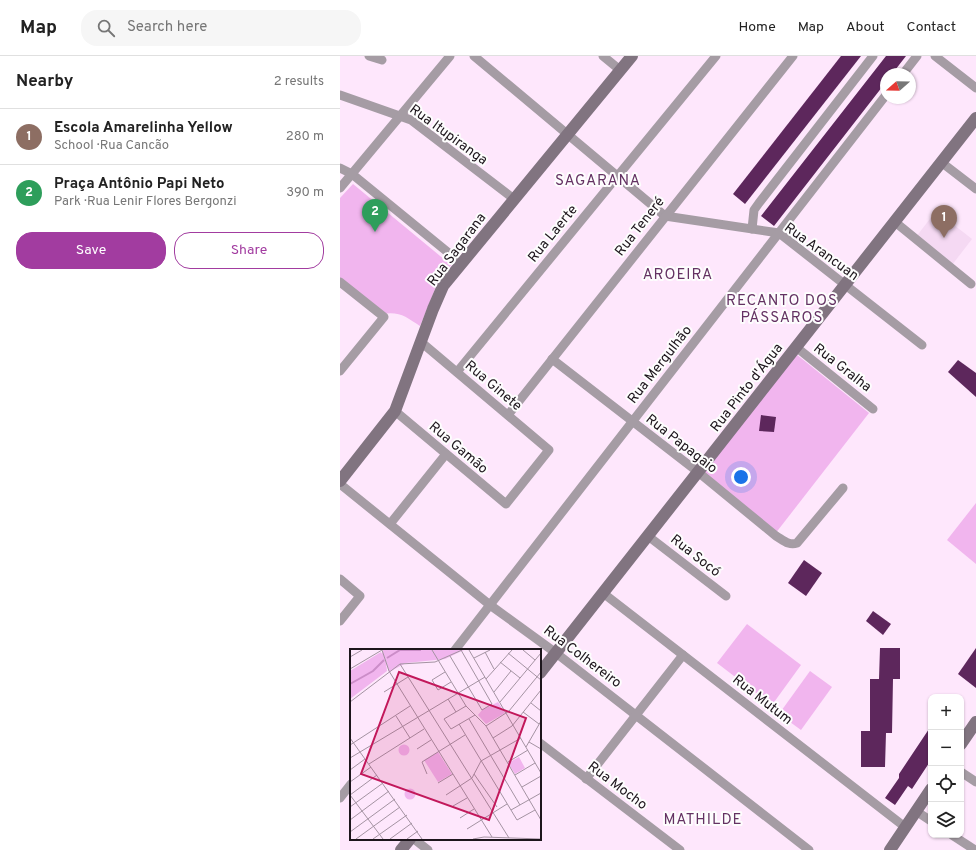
<!DOCTYPE html>
<html lang="en">
<head>
<meta charset="utf-8">
<style>
  :root { --surface:#fff; --page:#f6f6f6; --text:#222; --muted:#767676; --line:#e0e0e0; --accent:#a23ca0 }
  body { margin:0; font-family:Overpass,sans-serif; background:var(--page); color:var(--text) }
  .controls { position:absolute; right:12px; bottom:12px; display:grid; overflow:hidden; border-radius:8px; box-shadow:0 1px 3px #0004 }
  .controls button { width:36px; height:36px; display:grid; place-items:center; padding:0; border:0; border-bottom:1px solid var(--line); background:var(--surface); color:var(--text); font:20px sans-serif }
  .compass { position:absolute; left:540px; top:12px; width:36px; height:36px; border-radius:50%; background:var(--surface); box-shadow:0 1px 3px #0004; rotate:250deg }
  .you { position:absolute; left:401px; top:421px; width:14px; height:14px; margin:-10px; border:3px solid #fff; border-radius:50%; background:#1a73e8; box-shadow:0 0 0 6px #1a73e833 }
  .badge { display:grid; place-items:center; width:26px; height:26px; border-radius:50%; background:var(--accent); color:#fff; font-size:13px; font-weight:700 }
  .pin { position:absolute; translate:-50% -33px; filter:drop-shadow(0 1px 2px #0008) }
  .pin::after { content:''; position:absolute; top:21px; width:14px; height:12px; background:inherit; clip-path:polygon(0 0,100% 0,50% 100%) }
  .list { margin:0; padding:0; list-style:none }
  h2 { display:flex; justify-content:space-between; align-items:center; height:52px; margin:0; padding:0 16px; font-size:17px }
  h2 small { font-size:13px; font-weight:400; color:var(--muted) }
  .list li { display:grid; grid-template-columns:26px 1fr auto; gap:12px; align-items:center; box-sizing:border-box; height:56px; padding:0 16px; border-top:1px solid var(--line) }
  .list b { display:block; font-size:15px; white-space:nowrap }
  .list p { margin:0; font-size:13px; white-space:nowrap; color:var(--muted) }
  .list em { font-size:13px; font-style:normal; color:var(--muted) }
  .actions { display:flex; gap:8px; padding:12px 16px }
  .actions a { flex:1; padding:9px 0; border:1px solid var(--accent); border-radius:16px; text-align:center; font-size:14px; color:var(--accent) }
  .actions .main { background:var(--accent); color:#fff }
  .icon { flex:none; width:22px; height:22px; fill:none; stroke:currentColor; stroke-width:2; stroke-linecap:round; stroke-linejoin:round }
  .map { position:relative; flex:none; width:636px; height:794px; overflow:hidden }
  header { display:flex; align-items:center; gap:24px; box-sizing:border-box; height:56px; padding:0 20px; background:var(--surface); border-bottom:1px solid var(--line) }
  header strong { font-size:19px }
  nav { display:flex; gap:22px; margin-inline-start:auto; font-size:14px }
  .search { width:280px; height:36px; background:var(--page); display:flex; align-items:center; gap:10px; box-sizing:border-box; padding:0 14px; border-radius:16px; color:var(--muted); font-size:15px }
  main { display:flex }
  aside { flex:1; background:var(--surface) }
  .map>svg:first-child { display:block }
  .built { fill:#f5d9f3 }
  .green { fill:#f1b5ee }
  .building { fill:#5d275c }
  .lines { fill:none; stroke-linecap:round; stroke-linejoin:round }
  .street { stroke:#a59ca4; stroke-width:9 }
  .secondary { stroke:#817480; stroke-width:12 }
  .labels { text-anchor:middle; stroke-width:4; stroke-linejoin:round; paint-order:stroke }
  .street-label { font-size:14px; fill:#1d151c; stroke:#fdfdfd }
  .neighbourhood-label { font-size:15px; letter-spacing:1px; fill:#643263; stroke:#fdfdfd }
  .inset-river { fill:none; stroke:#cb8dc8; stroke-width:2 }
  .inset-road { fill:none; stroke:#a493a2; stroke-width:1 }
  .view { fill:#c2185b; fill-opacity:0.15; stroke:#c2185b; stroke-width:2 }
  .inset-edge { fill:none; stroke:#1d151c; stroke-width:2 }
</style>
</head>
<body>
<header>
<strong>Map</strong>
<div class="search"><svg class="icon" aria-label="search" viewBox="0 0 24 24"><circle cx="10" cy="10" r="6"/><path d="M15 15l6 6"/></svg>Search here</div>
<nav><a>Home</a><a>Map</a><a>About</a><a>Contact</a></nav>
</header>
<main>
<aside>
<h2>Nearby<small>2 results</small></h2>
<ul class="list">
<li><span class="badge" style="background:#8d6e63">1</span><div><b>Escola Amarelinha Yellow</b><p>School · Rua Cancão</p></div><em>280 m</em></li>
<li><span class="badge" style="background:#2e9e5b">2</span><div><b>Praça Antônio Papi Neto</b><p>Park · Rua Lenir Flores Bergonzi</p></div><em>390 m</em></li>
</ul>
<div class="actions"><a class="main">Save</a><a>Share</a></div>
</aside>
<div class="map">
<svg width="636" height="794" viewBox="0 0 636 794">
  <rect width="100%" height="100%" fill="#fee7fc"/>
  <polygon class="built" points="596,155 632,183 612,209 576,181"/>
  <g class="green">
    <path d="M13,128L111,209L97,228L80,270C66,261 60,255 42,258L0,223V142Z"/>
    <polygon points="456,298 529,357 435,478 360,416"/>
    <polygon points="636,447 636,508 607,484"/>
    <polygon points="407,568 461,609 432,649 377,607"/>
    <polygon points="470,615 492,631 461,674 439,658"/>
  </g>
  <g class="building">
    <polygon points="501,0 521,0 405,148 393,138"/>
    <polygon points="546,0 566,0 552,18 546,18 546,26 434,170 421,160"/>
    <polygon points="618,304 636,317 636,341 608,316"/>
    <polygon points="421,359 436,361 434,376 419,375"/>
    <polygon points="464,504 482,517 466,540 448,527"/>
    <polygon points="533,555 551,568 543,579 526,565"/>
    <polygon points="540,592 560,592 560,623 553,623 552,677 546,677 545,711 521,711 521,675 530,675 530,623 539,623"/>
    <polygon points="636,592 636,632 618,618"/>
    <polygon points="591,670 591,704 572,733 568,730 555,749 545,742 559,722 559,718"/>
  </g>
  <g class="lines">
    <g class="street">
      <polyline points="29,0 42,4"/>
      <polyline points="134,0 325,160 439,177 582,289"/>
      <polyline points="263,0 280,14"/>
      <polyline points="595,0 636,32"/>
      <polyline points="563,18 577,0"/>
      <polyline points="0,39 71,64 174,143"/>
      <polyline points="601,106 636,133"/>
      <polyline points="0,112 12,118 121,207"/>
      <polyline points="0,132 110,0"/>
      <polyline points="555,166 631,228"/>
      <polyline points="412,173 414,154 419,147 533,0"/>
      <polyline points="0,226 44,261 0,315"/>
      <polyline points="456,291 533,353"/>
      <path d="M212,303L358,416L436,480C443,484 449,490 457,487L503,432"/>
      <polyline points="117,316 376,0"/>
      <polyline points="55,355 166,448 209,394 81,286"/>
      <polyline points="168,359 453,0"/>
      <polyline points="0,428 150,549 216,597 469,794"/>
      <polyline points="50,468 106,398"/>
      <polyline points="308,480 386,540"/>
      <polyline points="0,523 20,540 0,565"/>
      <polyline points="263,537 565,771"/>
      <polyline points="115,594 546,39"/>
      <polyline points="200,687 340,794"/>
      <polyline points="621,716 636,726"/>
      <polyline points="246,723 343,599"/>
      <polyline points="0,742 11,728"/>
      <polyline points="576,755 591,765"/>
      <polyline points="612,779 635,794"/>
      <polyline points="74,783 88,794"/>
    </g>
    <g class="secondary">
      <polyline points="0,425 55,355 93,253 103,230 292,0"/>
      <polyline points="200,617 636,62"/>
      <polyline points="621,688 636,666"/>
      <polyline points="61,794 70,783"/>
      <polyline points="550,794 591,733"/>
    </g>
  </g>
  <g class="labels">
    <g class="street-label">
      <text transform="translate(109 78) rotate(36)" y="5">Rua Itupiranga</text>
      <text transform="translate(299 170) rotate(-52)" y="5">Rua Teneré</text>
      <text transform="translate(212 177) rotate(-51)" y="5">Rua Laerte</text>
      <text transform="translate(116 193) rotate(-53)" y="5">Rua Sagarana</text>
      <text transform="translate(482 195) rotate(36)" y="5">Rua Arancuan</text>
      <text transform="translate(319 308) rotate(-52)" y="5">Rua Mergulhão</text>
      <text transform="translate(503 311) rotate(38)" y="5">Rua Gralha</text>
      <text transform="translate(154 329) rotate(40)" y="5">Rua Ginete</text>
      <text transform="translate(406 331) rotate(-52)" y="5">Rua Pinto d'Água</text>
      <text transform="translate(342 387) rotate(38)" y="5">Rua Papagaio</text>
      <text transform="translate(119 391) rotate(40)" y="5">Rua Gamão</text>
      <text transform="translate(356 499) rotate(38)" y="5">Rua Socó</text>
      <text transform="translate(243 600) rotate(37)" y="5">Rua Colhereiro</text>
      <text transform="translate(423 643) rotate(38)" y="5">Rua Mutum</text>
      <text transform="translate(278 729) rotate(37)" y="5">Rua Mocho</text>
    </g>
    <g class="neighbourhood-label">
      <text x="258" y="129">SAGARANA</text>
      <text x="338" y="223">AROEIRA</text>
      <text x="442" y="249">RECANTO DOS<tspan x="442" dy="17">PÁSSAROS</tspan></text>
      <text x="363" y="768">MATHILDE</text>
    </g>
  </g>
  <g transform="translate(10 593)">
    <rect width="191" height="191" fill="#fee7fc"/>
    <path d="M33,1H114L95,10L56,14L39,23L36,14L37,22L0,50V22L31,3L32,5ZM148,53L155,64L136,75L128,66L132,61ZM48.5 101a5.5 5.5 0 1 1 11 0a5.5 5.5 0 1 1-11 0ZM88,103L102,125L88,133L74,111ZM169,108L175,119L165,125L158,114ZM54.5 145a5.5 5.5 0 1 1 11 0a5.5 5.5 0 1 1-11 0Z" fill="#f1b5ee"/>
    <path class="inset-river" d="M37,9L50,1H71M0,35L23,22L34,11"/>
    <path class="inset-road" d="M32,1L39,22L142,188M82,1L116,57L136,77L191,171M119,1L191,124M173,1L185,11M135,3L144,20M158,4L191,31M100,7L132,61L142,55L111,1M0,8L12,1M124,9L140,1M150,13L170,29M50,15L159,189M0,20L32,1M95,23L82,31L88,41L101,33M136,30L162,1M34,43L58,28M144,43L161,22M98,50L106,63M0,53L50,15L85,13L112,1M150,53L191,4M181,54L191,62M116,57L94,70L101,80L125,66M173,63L189,75M46,67L60,89M119,70L170,156M109,75L167,171L185,161M136,77L159,62L191,23M0,89L72,190M143,89L162,77L191,41M179,93L191,100M0,96L60,57M176,98L191,72M67,100L81,91M0,109L135,28M158,113L178,101M19,115L74,80M0,121L15,110M77,125L72,113L115,86M124,125L147,158M165,126L185,114M0,133L21,118M88,134L103,125M172,138L191,127M0,146L33,190M0,146L27,126M96,146L122,129L131,112L171,89M103,157L117,149M0,158L33,134M161,161L191,144M110,169L124,160M0,171L39,142M117,180L157,155M0,183L45,150M6,190L50,158M23,190L57,166M40,190L62,174M57,190L68,182M123,190L134,188L191,190"/>
    <path class="view" d="M49,23L176,69L139,171L11,125Z"/>
    <rect width="191" height="191" class="inset-edge"/>
  </g>
</svg>
<div class="controls">
<button>+</button>
<button>−</button>
<button><svg class="icon" aria-label="locate" viewBox="0 0 24 24"><circle cx="12" cy="12" r="6"/><path d="M12 2v4M12 18v4M2 12h4M18 12h4"/></svg></button>
<button><svg class="icon" aria-label="layers" viewBox="0 0 24 24"><path d="M12 4l9 5-9 5-9-5zM3 14l9 5 9-5"/></svg></button>
</div>
<svg class="compass" viewBox="-18 -18 36 36"><path d="M0-13l5 13h-10z" fill="#e53935"/><path d="M0 13l5-13h-10z" fill="#767676"/></svg>
<div class="you"></div>
<div class="pin badge" style="left:604px;top:182px;background:#8d6e63">1</div>
<div class="pin badge" style="left:35px;top:176px;background:#2e9e5b">2</div>
</div>
</main>
</body>
</html>
